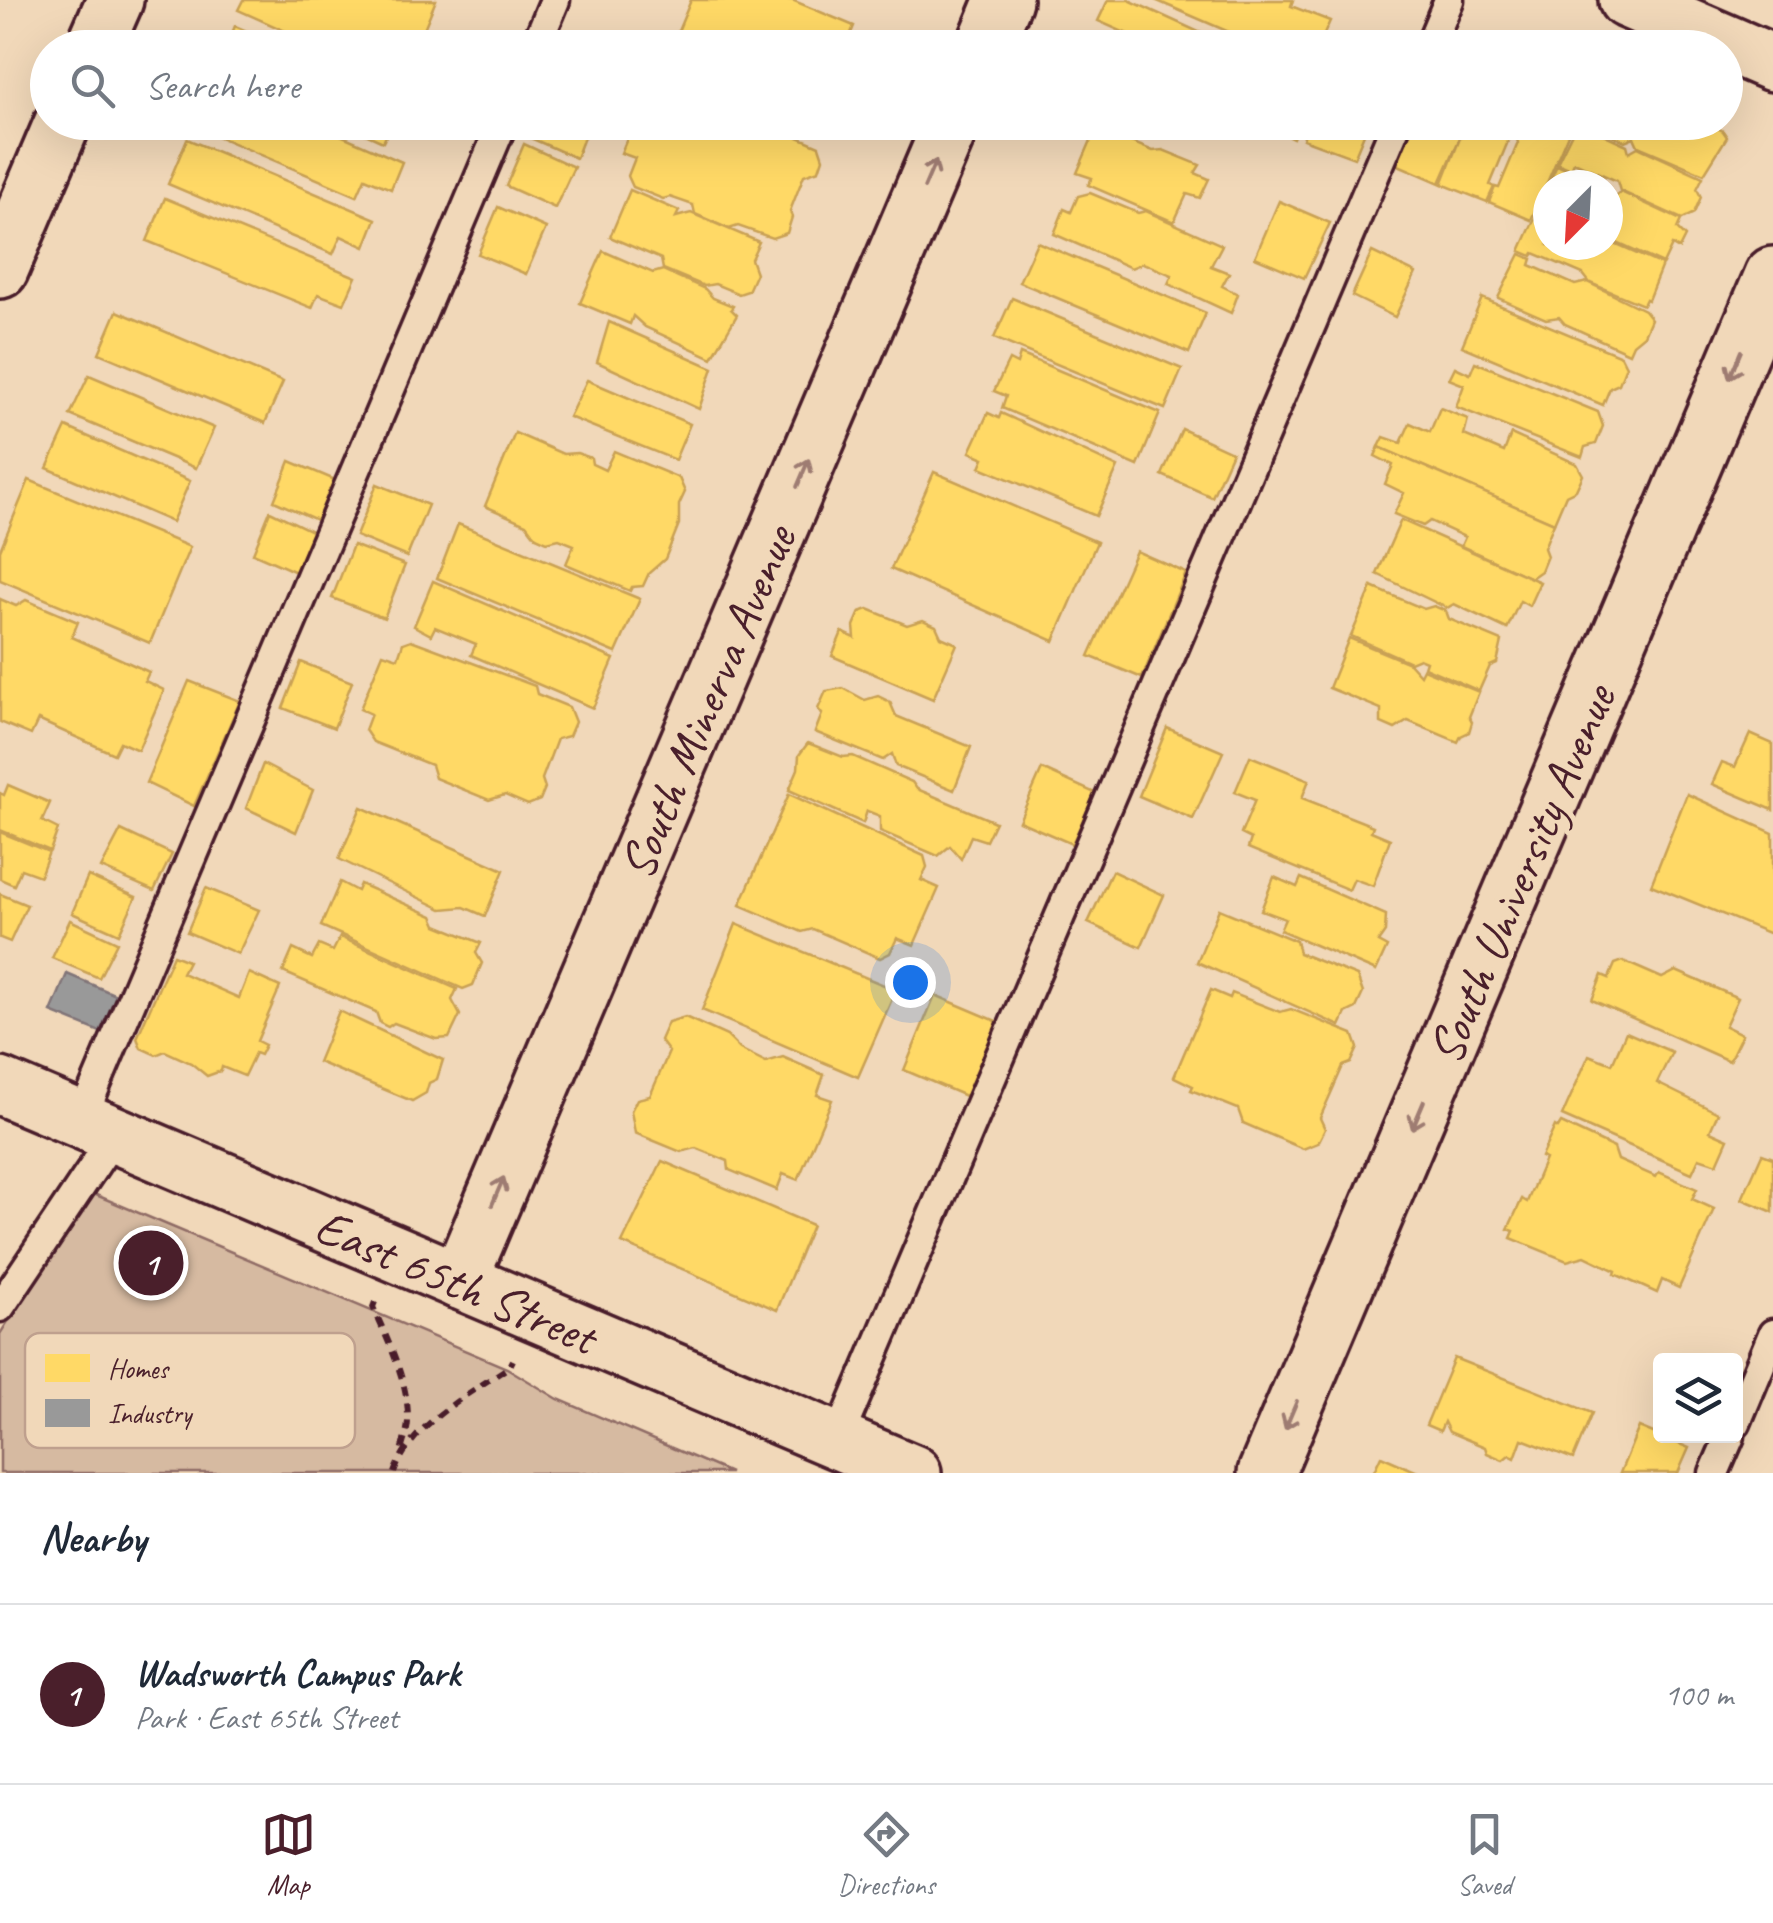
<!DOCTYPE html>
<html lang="en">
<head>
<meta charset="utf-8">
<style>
  :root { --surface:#fff; --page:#f2f2f3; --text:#1f2937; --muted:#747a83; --line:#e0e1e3; --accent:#4a1f2b }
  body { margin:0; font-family:Caveat,sans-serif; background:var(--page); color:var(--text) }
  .controls { position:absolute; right:30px; bottom:30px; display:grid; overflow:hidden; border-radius:10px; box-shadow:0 10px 40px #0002 }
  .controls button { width:90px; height:90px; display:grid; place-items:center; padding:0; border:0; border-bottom:2px solid var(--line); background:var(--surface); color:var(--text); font:50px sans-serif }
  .compass { position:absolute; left:1533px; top:170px; width:90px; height:90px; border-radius:50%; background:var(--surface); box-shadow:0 10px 40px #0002; rotate:204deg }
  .you { position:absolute; left:910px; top:982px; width:35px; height:35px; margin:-25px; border:8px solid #fff; border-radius:50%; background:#1a73e8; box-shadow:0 0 0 15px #1a73e833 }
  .badge { display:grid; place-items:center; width:65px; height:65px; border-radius:50%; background:var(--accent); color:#fff; font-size:32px; font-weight:700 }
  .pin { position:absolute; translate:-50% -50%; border:5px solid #fff; box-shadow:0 2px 10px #0006 }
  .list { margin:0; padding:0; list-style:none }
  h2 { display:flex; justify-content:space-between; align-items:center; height:130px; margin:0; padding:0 40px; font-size:42px }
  h2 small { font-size:32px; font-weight:400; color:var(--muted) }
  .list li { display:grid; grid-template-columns:65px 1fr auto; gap:30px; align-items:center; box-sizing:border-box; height:180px; padding:0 40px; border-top:2px solid var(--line) }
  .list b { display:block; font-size:38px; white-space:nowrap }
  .list p { margin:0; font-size:32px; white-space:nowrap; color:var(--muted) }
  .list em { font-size:32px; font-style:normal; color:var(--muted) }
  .icon { flex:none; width:55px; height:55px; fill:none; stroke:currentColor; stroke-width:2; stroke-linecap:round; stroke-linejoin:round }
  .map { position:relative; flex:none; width:1773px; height:1473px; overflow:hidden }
  .search { position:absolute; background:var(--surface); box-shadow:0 10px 40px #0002; left:30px; right:30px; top:30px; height:110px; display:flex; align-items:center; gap:25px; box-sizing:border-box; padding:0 35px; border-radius:55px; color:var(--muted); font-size:38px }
  .sheet { height:310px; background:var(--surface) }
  nav { display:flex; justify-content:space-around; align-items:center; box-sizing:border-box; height:140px; border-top:2px solid var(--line); background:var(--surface); font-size:28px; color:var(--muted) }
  nav a { display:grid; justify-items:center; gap:5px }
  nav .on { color:var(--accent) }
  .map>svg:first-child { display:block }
  .green { fill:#d6baa1; stroke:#906c66; stroke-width:2.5 }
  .homes { fill:#ffd966; stroke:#c9a154; stroke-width:2.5 }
  .industry { fill:#999; stroke:#817478; stroke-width:2.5 }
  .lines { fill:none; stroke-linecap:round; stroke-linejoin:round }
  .service-casing { stroke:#4a1f2b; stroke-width:35 }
  .minor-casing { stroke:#4a1f2b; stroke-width:62 }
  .tertiary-casing { stroke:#4a1f2b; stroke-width:62 }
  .path { stroke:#4a1f2b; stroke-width:6; stroke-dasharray:10 8; stroke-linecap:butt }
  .service { stroke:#f1d8b9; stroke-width:28 }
  .minor { stroke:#f1d8b9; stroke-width:55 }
  .tertiary { stroke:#f1d8b9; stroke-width:55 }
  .oneway { stroke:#9e7c72 }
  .labels { text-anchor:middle; stroke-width:10; stroke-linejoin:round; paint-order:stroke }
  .street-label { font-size:50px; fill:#4a1f2b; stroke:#f1d8b9 }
  .key { fill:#f1d8b9; stroke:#bfa08e; stroke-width:2.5 }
  .key-label { font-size:28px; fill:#4a1f2b }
</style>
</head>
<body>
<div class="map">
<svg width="1773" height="1473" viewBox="0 0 1773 1473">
  <rect width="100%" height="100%" fill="#f1d8b9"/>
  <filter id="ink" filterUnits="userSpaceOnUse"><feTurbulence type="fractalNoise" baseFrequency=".01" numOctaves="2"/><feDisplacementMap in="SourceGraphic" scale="20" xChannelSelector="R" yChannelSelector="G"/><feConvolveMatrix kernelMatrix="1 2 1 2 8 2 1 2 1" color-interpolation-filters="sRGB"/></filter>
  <g filter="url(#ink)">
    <polygon class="green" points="89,1192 507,1368 558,1399 730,1473 0,1473 0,1334"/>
    <g class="homes">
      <polygon points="243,0 436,0 416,48 323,48 238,10"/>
      <polygon points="691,0 792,0 854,26 845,48 671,48"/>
      <polygon points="1108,0 1129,0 1201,33 1207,45 1212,48 1127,48 1132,36 1098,21"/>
      <polygon points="1155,0 1293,0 1291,6 1330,21 1318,48 1266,48"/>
      <polygon points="235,26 286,48 226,48"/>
      <polygon points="1465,34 1479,41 1482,48 1446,48 1450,39"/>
      <polygon points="193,122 311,122 402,162 391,189 365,178 357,196 191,125"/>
      <polygon points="339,122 421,122 415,134 392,124 383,142"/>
      <polygon points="532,122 590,122 576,158 526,136"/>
      <polygon points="634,122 780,122 784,131 819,146 823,158 819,170 804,175 790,211 792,217 787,233 772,238 738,226 729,229 695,214 693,205 670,197 663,199 633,187 628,176 635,158 621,153"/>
      <polygon points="1260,122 1299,122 1293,138"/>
      <polygon points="1309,122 1369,122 1354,158 1303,139"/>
      <polygon points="1414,122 1467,122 1459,125 1462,133 1440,183 1396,164"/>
      <polygon points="1468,122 1521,122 1515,137 1509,139 1490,185 1494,187 1487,202 1442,184 1462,133 1471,130"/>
      <polygon points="1522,122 1573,122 1531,220 1489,202 1495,187 1499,188 1518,143 1516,135"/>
      <polygon points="1577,122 1627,145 1629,152 1638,147 1703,177 1697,189 1701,197 1694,213 1682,219 1620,191 1617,181 1574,162 1571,169 1557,163"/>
      <polygon points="1583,122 1706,122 1723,131 1727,137 1704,174 1638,146 1634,137 1625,141"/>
      <polygon points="1095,131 1110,137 1112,134 1153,151 1163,150 1200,165 1195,173 1209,179 1200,198 1187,194 1174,222 1088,185 1092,178 1077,173"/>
      <polygon points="187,139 376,219 365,247 341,236 333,254 168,184"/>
      <polygon points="524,144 574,167 555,208 506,186"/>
      <polygon points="1557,165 1570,171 1568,175 1590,185 1548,185"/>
      <polygon points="630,190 679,211 676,217 691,213 759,242 751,259 756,273 748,291 739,294 715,284 704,286 663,269 661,259 610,237"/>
      <polygon points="1621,192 1681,220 1677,229 1685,237 1679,249 1672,245 1663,264 1608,239 1608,193 1615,197"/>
      <polygon points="1090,193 1138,213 1146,211 1222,245 1211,266 1229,273 1222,286 1238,294 1231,313 1168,284 1172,275 1143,263 1131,268 1054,234 1064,209 1071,212 1078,196"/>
      <polygon points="165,198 356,277 344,304 318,294 312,308 147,241"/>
      <polygon points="1279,201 1330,223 1304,278 1255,257"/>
      <polygon points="498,207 546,228 526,274 478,254"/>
      <polygon points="1538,211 1548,215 1548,245 1608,245 1608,241 1662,265 1648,300 1646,299 1643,305 1590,283 1583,274 1534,253 1532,256 1520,251"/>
      <polygon points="1037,242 1206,313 1189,353 1019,282"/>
      <polygon points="603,251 653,273 663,270 705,289 713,298 733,306 731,309 737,315 712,358 645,327 633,316 630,324 580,303"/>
      <polygon points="1372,252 1416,273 1395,317 1352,296"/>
      <polygon points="1520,254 1532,259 1530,265 1575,285 1587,282 1644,310 1651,319 1644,335 1633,344 1629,353 1565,324 1559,317 1546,319 1498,298"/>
      <polygon points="1012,298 1182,369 1165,409 994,338"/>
      <polygon points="1482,298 1621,356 1626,366 1619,384 1610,388 1603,405 1462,346"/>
      <polygon points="117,311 283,382 265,423 99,353"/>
      <polygon points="609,322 713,368 699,409 597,362"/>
      <polygon points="1020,354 1160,413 1138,466 1002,408 1006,396 994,391 1009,360 1017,364"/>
      <polygon points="1475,362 1598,412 1603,426 1596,444 1585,447 1582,457 1456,407 1464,385 1449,379 1455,367 1470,374"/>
      <polygon points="89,375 214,428 196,468 70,415"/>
      <polygon points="587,380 690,424 675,460 569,417"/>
      <polygon points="1440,408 1468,419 1464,435 1504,452 1511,434 1577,464 1583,475 1576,490 1566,495 1554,523 1379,447 1384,437 1401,443 1410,423 1430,432"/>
      <polygon points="988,413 999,418 1001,413 1118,467 1096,516 980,467 984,458 970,452"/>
      <polygon points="66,427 190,481 172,522 47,468"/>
      <polygon points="1182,429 1232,452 1212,497 1162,475"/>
      <polygon points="515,433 563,454 577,453 591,458 592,464 605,470 614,451 679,478 685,492 679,505 679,524 665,559 649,573 643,586 632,587 630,591 566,564 574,545 559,539 547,542 536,537 526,524 485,506"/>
      <polygon points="1379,447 1554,523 1544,548 1547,556 1541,571 1531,578 1461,546 1465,537 1430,521 1423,526 1394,514 1404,493 1385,484 1393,465 1375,456"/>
      <polygon points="290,461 335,480 319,521 274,501"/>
      <polygon points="934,472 1097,542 1054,641 891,569"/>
      <polygon points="29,480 190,547 150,643 0,580 0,550"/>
      <polygon points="377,484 428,505 407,557 356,536"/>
      <polygon points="270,511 314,532 296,572 253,553"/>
      <polygon points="1401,520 1540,582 1529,606 1520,601 1507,629 1454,604 1447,608 1377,574"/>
      <polygon points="458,524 640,599 616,653 437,578"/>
      <polygon points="353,545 405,565 384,618 332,598"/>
      <polygon points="1136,551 1186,573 1142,678 1089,656"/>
      <polygon points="433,581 614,659 593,708 471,655 476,644 435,627 431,635 414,626"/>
      <polygon points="1372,587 1424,609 1434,606 1446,611 1449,619 1502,641 1497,663 1490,666 1479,691 1424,667 1426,661 1419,658 1410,662 1351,636"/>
      <polygon points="0,599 16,606 26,600 78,622 72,637 149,672 145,681 164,690 138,750 120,742 114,754 38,720 31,735 0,722"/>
      <polygon points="868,609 907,625 923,620 936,626 941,637 957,644 933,699 832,656 842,632 855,638 854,626 860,612"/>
      <polygon points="1349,638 1409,663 1420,675 1423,669 1479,692 1469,717 1472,722 1469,732 1461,736 1458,742 1408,721 1395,729 1381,723 1381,709 1329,688"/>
      <polygon points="411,640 535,686 537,694 569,707 575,722 569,736 557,739 542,779 545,788 540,800 528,805 505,795 489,800 435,778 431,765 373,742 365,730 371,714 360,709 383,653 398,658 403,643"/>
      <polygon points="301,662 352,682 334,728 283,708"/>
      <polygon points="189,681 240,701 194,806 146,783"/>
      <polygon points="843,688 865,700 878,696 890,702 896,716 971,747 954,790 896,766 892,754 883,760 815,732 822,714 818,709 826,691"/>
      <polygon points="1167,728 1223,752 1193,819 1139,796"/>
      <polygon points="1750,734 1773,744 1773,810 1712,784 1722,762 1735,767"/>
      <polygon points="808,743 843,757 853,756 912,782 917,789 995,822 986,841 971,836 961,859 950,846 938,856 880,831 880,816 867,811 863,823 789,790 798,769 799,755"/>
      <polygon points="1250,756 1309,780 1302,798 1373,826 1371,831 1390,839 1373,886 1354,879 1349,890 1248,848 1251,839 1241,834 1255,800 1235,792"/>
      <polygon points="263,764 313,790 296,832 246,808"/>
      <polygon points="1042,769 1095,793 1072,844 1019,821"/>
      <polygon points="8,785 50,803 42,821 58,829 50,851 0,830 0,793 4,795"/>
      <polygon points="789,794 924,856 927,867 921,880 939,888 914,945 897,938 890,953 880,958 813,929 802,932 740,905"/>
      <polygon points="1687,794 1773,833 1773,935 1651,885"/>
      <polygon points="361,807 504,870 485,916 464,907 442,909 339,859"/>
      <polygon points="121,830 172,854 154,891 101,868"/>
      <polygon points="0,832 49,852 40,876 21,869 14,885 0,879"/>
      <polygon points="1112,871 1164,895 1141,947 1088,923"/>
      <polygon points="88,876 136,897 119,934 72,913"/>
      <polygon points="1274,877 1297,887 1301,878 1386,915 1385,932 1378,942 1387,947 1376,971 1280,930 1285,919 1261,910"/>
      <polygon points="340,882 357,891 360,884 433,916 437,925 481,943 476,953 482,963 473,985 463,989 321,926"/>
      <polygon points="206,888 259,910 238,954 187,932"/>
      <polygon points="0,894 27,905 10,942 0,938"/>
      <polygon points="1219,909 1296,941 1299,953 1357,976 1363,993 1356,1008 1346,1013 1340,1026 1197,962"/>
      <polygon points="70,920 117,942 99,978 52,958"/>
      <polygon points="736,924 896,990 858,1077 702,1010"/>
      <polygon points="340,937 457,989 452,1000 460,1015 449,1038 436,1039 394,1023 388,1027 380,1023 376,1012 283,972 293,949 312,958 319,945 333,951"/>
      <polygon points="173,955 188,961 182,973 239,998 249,973 280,987 257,1041 265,1045 260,1055 255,1053 244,1076 222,1067 221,1071 207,1076 191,1063 165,1051 156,1055 141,1048 137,1038"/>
      <polygon points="1623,961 1662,978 1676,971 1738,998 1725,1026 1742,1034 1729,1061 1592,1000 1602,975 1609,978 1615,964"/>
      <polygon points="1211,990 1230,998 1232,993 1280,1012 1291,1009 1353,1034 1358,1048 1351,1063 1343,1066 1320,1118 1325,1129 1318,1143 1303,1149 1243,1123 1238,1109 1191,1090 1193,1086 1174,1077"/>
      <polygon points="935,995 1001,1023 970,1098 904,1070"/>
      <polygon points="339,1011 443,1060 437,1079 429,1083 426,1093 412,1101 318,1062"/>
      <polygon points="685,1017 727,1036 740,1049 766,1062 783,1057 824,1075 817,1095 832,1100 798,1180 783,1174 777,1190 729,1170 728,1161 696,1148 681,1152 635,1133 631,1111 637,1099 650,1096 669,1052 660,1040 668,1022"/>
      <polygon points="1626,1032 1672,1052 1657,1083 1718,1113 1710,1131 1728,1139 1717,1164 1699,1158 1692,1173 1562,1116 1589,1055 1612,1064"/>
      <polygon points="1561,1123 1614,1148 1618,1160 1656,1177 1659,1172 1697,1189 1692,1199 1714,1209 1679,1288 1662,1280 1657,1293 1615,1274 1616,1271 1585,1256 1567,1261 1511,1238 1514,1231 1508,1229 1522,1199 1527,1202 1545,1159 1541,1157 1555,1126 1558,1128"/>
      <polygon points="1762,1154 1773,1158 1773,1212 1742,1199"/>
      <polygon points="662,1161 812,1225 777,1310 622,1243"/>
      <polygon points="1454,1358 1592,1413 1573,1459 1522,1439 1515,1458 1509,1455 1503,1460 1487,1453 1485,1447 1449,1432 1444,1422 1440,1431 1426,1425"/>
      <polygon points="1639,1427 1689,1448 1678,1473 1620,1473"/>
      <polygon points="1381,1456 1420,1473 1373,1473"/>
    </g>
    <polygon class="industry" points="67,974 116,995 100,1032 51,1012"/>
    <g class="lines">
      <defs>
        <g id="service">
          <polyline points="535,48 555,0"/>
          <polyline points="1429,48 1449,0"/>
          <polyline points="81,1120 503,122"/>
          <polyline points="0,1307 115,1135"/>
          <polyline points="1736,1423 1773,1334"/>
          <polyline points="837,1441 1397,122"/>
          <polyline points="1714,1473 1730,1436"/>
        </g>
        <g id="minor">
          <polyline points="984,48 1004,0"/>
          <polyline points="0,1086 913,1473"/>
          <polyline points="459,1281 952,122"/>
          <polyline points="1266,1473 1773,275"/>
        </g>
        <g id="tertiary">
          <polyline points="1627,0 1773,63"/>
          <polyline points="94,48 115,0"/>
          <polyline points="0,270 63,122"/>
        </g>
      </defs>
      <use href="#service" class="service-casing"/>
      <use href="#minor" class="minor-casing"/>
      <use href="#tertiary" class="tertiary-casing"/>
      <g class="path">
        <path d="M375,1302L373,1307C388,1341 409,1382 408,1421C408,1431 403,1442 401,1452"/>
        <path d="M394,1473C412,1423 468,1395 510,1366L513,1360"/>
      </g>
      <use href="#service" class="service"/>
      <use href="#minor" class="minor"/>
      <use href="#tertiary" class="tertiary"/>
    </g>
    <defs><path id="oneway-shaft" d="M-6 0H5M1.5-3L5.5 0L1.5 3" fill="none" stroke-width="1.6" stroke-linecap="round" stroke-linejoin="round" transform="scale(2.5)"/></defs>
    <g class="oneway">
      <use href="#oneway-shaft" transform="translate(930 174) rotate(-67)"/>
      <use href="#oneway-shaft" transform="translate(1735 365) rotate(113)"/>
      <use href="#oneway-shaft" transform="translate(803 473) rotate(-67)"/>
      <use href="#oneway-shaft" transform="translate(1418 1115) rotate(113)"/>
      <use href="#oneway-shaft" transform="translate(498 1191) rotate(-67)"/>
      <use href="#oneway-shaft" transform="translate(1291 1415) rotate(113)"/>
    </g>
  </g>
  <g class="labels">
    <g class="street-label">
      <text transform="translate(706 702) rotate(-67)" y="18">South Minerva Avenue</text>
      <text transform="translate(1520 874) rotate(-67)" y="18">South University Avenue</text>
      <text transform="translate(456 1280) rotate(23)" y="18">East 65th Street</text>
    </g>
  </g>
  <rect x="25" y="1333" width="330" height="115" rx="15" class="key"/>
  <rect x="45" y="1354" width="45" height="28" fill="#ffd966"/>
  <rect x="45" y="1399" width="45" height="28" fill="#999"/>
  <g class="key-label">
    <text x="108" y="1378">Homes</text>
    <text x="108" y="1423">Industry</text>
  </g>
</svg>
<div class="controls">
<button><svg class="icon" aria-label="layers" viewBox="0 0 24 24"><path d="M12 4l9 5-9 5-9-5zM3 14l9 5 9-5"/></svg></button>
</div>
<svg class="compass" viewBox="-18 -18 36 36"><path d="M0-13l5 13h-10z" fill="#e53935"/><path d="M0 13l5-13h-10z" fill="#747a83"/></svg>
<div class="you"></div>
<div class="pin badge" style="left:151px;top:1263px">1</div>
<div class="search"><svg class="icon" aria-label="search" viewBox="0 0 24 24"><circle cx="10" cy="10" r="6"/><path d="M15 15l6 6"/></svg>Search here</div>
</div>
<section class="sheet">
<h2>Nearby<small></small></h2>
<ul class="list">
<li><span class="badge">1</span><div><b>Wadsworth Campus Park</b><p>Park · East 65th Street</p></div><em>100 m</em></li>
</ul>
</section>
<nav>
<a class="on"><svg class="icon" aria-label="map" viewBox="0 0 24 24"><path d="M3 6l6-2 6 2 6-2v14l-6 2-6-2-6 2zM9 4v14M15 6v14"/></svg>Map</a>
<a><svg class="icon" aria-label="directions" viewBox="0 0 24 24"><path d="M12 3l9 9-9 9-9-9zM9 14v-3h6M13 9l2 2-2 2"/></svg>Directions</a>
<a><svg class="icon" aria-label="saved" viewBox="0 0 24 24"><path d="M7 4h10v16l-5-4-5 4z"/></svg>Saved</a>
</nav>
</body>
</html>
